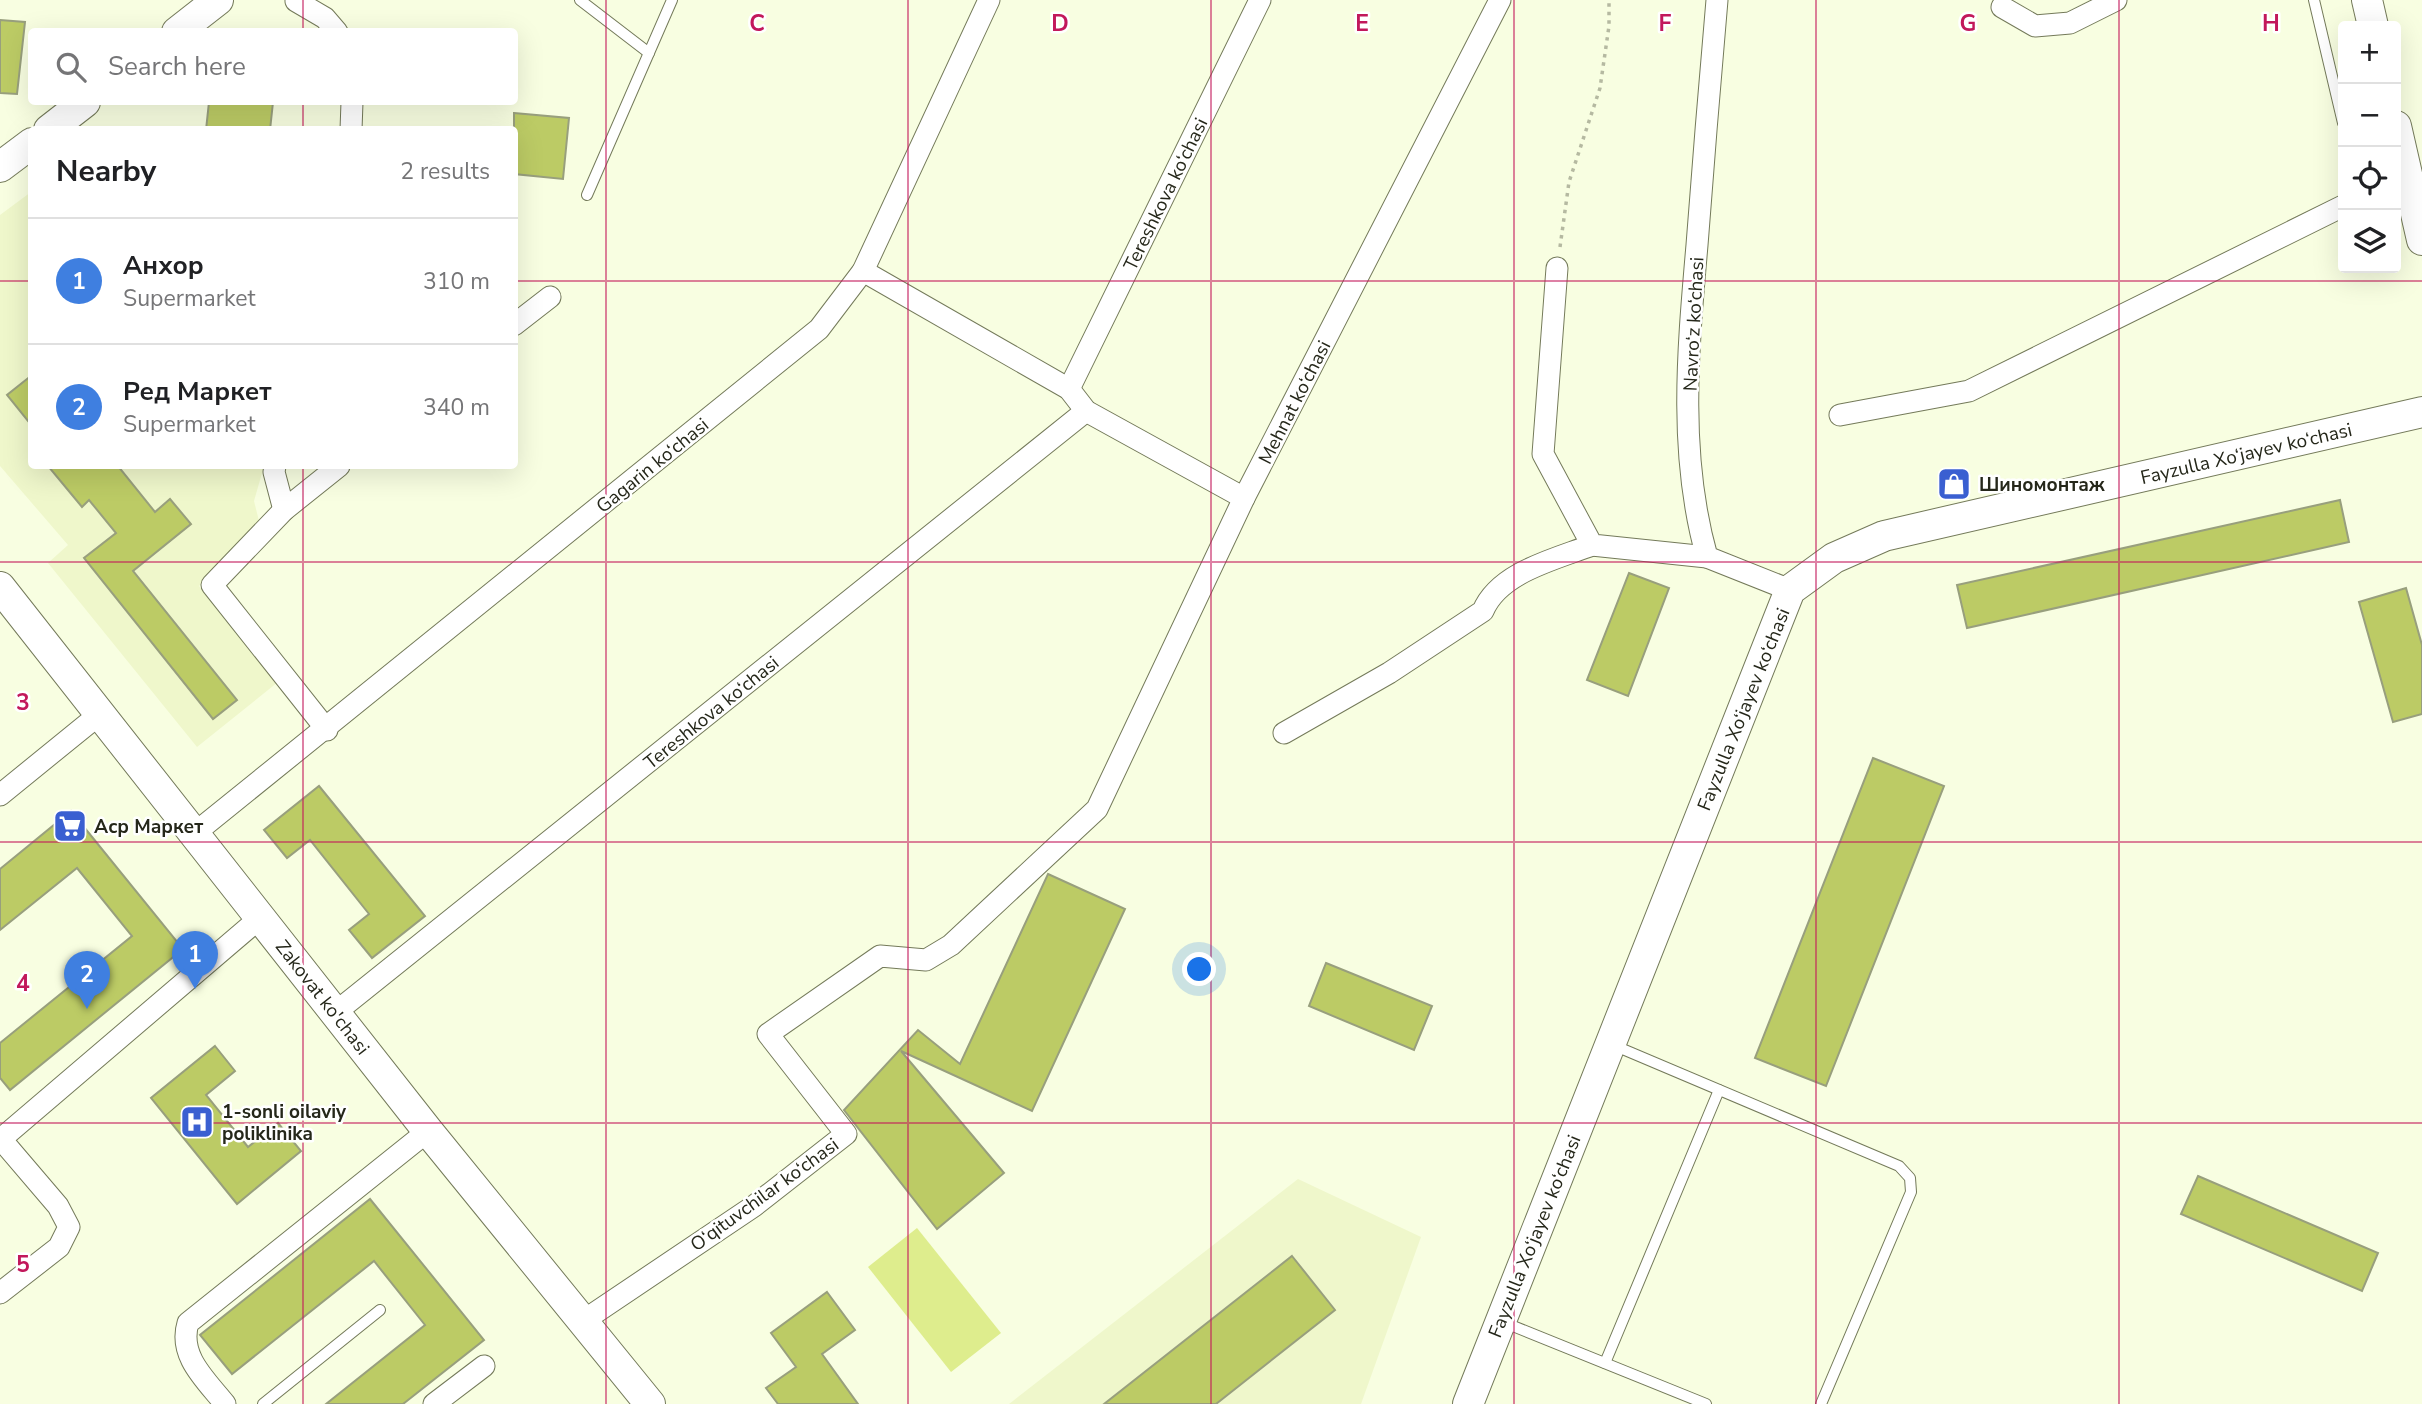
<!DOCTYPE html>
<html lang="en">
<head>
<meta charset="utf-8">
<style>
  :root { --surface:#fff; --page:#f6f6f6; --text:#202124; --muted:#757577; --line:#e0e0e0; --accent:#3a5fd1 }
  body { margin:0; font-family:"Nunito Sans",sans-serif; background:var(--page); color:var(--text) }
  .controls { position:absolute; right:21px; top:21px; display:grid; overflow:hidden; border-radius:7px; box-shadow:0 7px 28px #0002 }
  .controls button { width:63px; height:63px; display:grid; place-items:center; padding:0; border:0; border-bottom:2px solid var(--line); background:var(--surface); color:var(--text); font:35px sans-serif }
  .you { position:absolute; left:1200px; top:970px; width:24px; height:24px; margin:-18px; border:5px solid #fff; border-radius:50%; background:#1a73e8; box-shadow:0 0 0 10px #1a73e833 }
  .badge { display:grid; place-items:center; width:46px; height:46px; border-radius:50%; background:var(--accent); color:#fff; font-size:23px; font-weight:700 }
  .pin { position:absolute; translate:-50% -58px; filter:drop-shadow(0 2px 4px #0008) }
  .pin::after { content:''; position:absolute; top:37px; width:24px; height:21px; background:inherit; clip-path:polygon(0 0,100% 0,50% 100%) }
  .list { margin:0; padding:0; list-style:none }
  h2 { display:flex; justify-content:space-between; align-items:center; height:91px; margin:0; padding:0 28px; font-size:30px }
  h2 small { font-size:23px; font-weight:400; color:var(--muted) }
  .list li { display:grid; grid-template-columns:46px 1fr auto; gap:21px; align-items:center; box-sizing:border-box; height:126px; padding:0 28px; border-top:2px solid var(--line) }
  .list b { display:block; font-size:26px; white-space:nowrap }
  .list p { margin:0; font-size:23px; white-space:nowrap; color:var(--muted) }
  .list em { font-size:23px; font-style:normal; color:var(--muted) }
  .icon { flex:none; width:38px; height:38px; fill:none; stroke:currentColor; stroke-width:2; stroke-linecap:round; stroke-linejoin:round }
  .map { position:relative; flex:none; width:2422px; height:1404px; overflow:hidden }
  .search { position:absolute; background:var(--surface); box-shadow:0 7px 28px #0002; left:28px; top:28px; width:490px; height:77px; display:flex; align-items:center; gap:18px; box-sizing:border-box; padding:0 24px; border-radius:7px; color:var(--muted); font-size:26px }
  .panel { position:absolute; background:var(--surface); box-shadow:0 7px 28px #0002; left:28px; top:126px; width:490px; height:343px; border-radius:7px }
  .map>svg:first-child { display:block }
  .built { fill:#eff7cb }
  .green { fill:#deed8d }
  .building { fill:#bccb65; stroke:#989f7d; stroke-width:2 }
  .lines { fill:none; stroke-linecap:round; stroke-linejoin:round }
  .lane-casing { stroke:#747a5a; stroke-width:12 }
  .street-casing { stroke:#747a5a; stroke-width:23 }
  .secondary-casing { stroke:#747a5a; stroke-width:32 }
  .path { stroke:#b5b9a1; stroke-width:3.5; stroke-dasharray:3.5 5; stroke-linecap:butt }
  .lane { stroke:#fff; stroke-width:10 }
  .street { stroke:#fff; stroke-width:21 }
  .secondary { stroke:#fff; stroke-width:30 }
  .grid { fill:none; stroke:#c2185b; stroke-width:2; stroke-opacity:0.55 }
  .labels { text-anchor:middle; stroke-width:5; stroke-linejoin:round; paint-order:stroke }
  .street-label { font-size:19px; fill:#25271a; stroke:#fff }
  .poi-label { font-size:19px; font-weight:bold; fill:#25271a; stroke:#fff; text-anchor:start }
  .grid-label { font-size:23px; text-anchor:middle; font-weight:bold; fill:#c2185b; stroke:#fff; stroke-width:5; stroke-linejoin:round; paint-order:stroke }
</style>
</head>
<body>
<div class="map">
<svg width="2422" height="1404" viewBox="0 0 2422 1404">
  <rect width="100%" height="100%" fill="#f8fee1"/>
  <g class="built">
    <polygon points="31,192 32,466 264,466 254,501 259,521 199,586 278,682 197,747 48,563 68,545 0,466 0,215"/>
    <polygon points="1298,1179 1421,1237 1361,1404 1009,1404"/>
  </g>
  <polygon class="green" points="917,1228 1001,1333 951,1372 868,1267"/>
  <g class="building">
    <polygon points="0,20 25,22 17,94 0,93"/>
    <polygon points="209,102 273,102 270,130 206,130"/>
    <polygon points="514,113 569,118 563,179 514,174"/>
    <polygon points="32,375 32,426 7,395"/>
    <polygon points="48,466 118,466 155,512 170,499 191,524 133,571 237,700 213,719 84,558 116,533 89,500 82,507"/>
    <polygon points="2340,500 2349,542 1967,628 1957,585"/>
    <polygon points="1629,573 1669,588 1628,696 1587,680"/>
    <polygon points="2406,588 2422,645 2422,714 2393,722 2359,602"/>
    <polygon points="1873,758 1944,786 1826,1086 1755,1058"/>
    <polygon points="319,786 425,916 372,958 349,930 369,914 310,840 287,858 264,830"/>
    <polygon points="71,811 183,949 10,1090 0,1078 0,1043 132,936 77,868 0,930 0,869"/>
    <polygon points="1048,874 1125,909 1032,1111 901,1051 1004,1173 937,1229 844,1110 918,1030 960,1064"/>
    <polygon points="1326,963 1432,1006 1414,1050 1309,1006"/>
    <polygon points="215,1046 235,1071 206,1095 248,1147 278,1123 301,1151 237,1204 151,1098"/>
    <polygon points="2198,1176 2378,1253 2362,1291 2181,1214"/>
    <polygon points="370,1199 484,1340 403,1404 326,1404 425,1325 374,1261 232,1374 200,1335"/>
    <polygon points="1292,1256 1335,1310 1216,1404 1104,1404"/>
    <polygon points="827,1292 855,1330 822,1354 858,1404 778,1404 766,1388 796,1367 771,1333"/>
  </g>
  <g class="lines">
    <defs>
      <g id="lane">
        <polyline points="580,0 649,53"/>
        <polyline points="2314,0 2343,123"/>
        <polyline points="587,195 672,0"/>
        <polyline points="1613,1045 1899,1166 1910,1178 1911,1192 1821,1404"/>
        <polyline points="1503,1322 1706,1404"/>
        <polyline points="1605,1363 1719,1090"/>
        <polyline points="263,1404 380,1310"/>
      </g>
      <g id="street">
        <path d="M1717,0C1710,82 1703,163 1697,245C1688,349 1678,455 1707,557L1790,590"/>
        <polyline points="296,1 325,18 337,32"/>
        <polyline points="2002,7 2035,26 2070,23 2116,0"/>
        <polyline points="351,130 352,102"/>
        <polyline points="1557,268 1543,454 1592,545 1707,557"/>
        <polyline points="863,271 1069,389 1086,411 1244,498"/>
        <polyline points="514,325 550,297"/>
        <polyline points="1069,389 1260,0"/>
        <polyline points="1840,415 1969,391 2343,206"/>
        <polyline points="275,466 274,472 284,510"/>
        <polyline points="327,730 212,585 284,510 339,466"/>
        <path d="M1284,733L1389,673L1483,611C1499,572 1556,559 1592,545"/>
        <polyline points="0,795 101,713"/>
        <polyline points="195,833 819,329 863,271 989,0"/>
        <polyline points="336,1012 1086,411"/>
        <polyline points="0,1138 58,1206 69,1227 59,1247 0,1293"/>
        <polyline points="1,1139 261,917"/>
        <polyline points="583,1321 754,1206 846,1134 768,1034 880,956 926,960 951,945 1097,809 1244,498 1500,0"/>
        <path d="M225,1404C206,1380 178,1356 188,1323L428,1131"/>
        <polyline points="434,1404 484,1366"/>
      </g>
      <g id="secondary">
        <polyline points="2367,0 2373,26"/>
        <polyline points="177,32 218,0"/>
        <polyline points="2396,126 2422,240"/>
        <polyline points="49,130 85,102"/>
        <polyline points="0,167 32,143"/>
        <polyline points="0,587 428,1131 650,1404"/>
        <polyline points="1468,1404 1790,590 1834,558 1884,536 2422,412"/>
      </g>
    </defs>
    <use href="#lane" class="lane-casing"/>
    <use href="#street" class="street-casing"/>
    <use href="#secondary" class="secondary-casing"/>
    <polyline class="path" points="1560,247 1569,182 1600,88 1609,26 1609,0"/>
    <use href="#lane" class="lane"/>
    <use href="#street" class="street"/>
    <use href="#secondary" class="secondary"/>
  </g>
  <path class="grid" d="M303,0V32M606,0V1404M908,0V1404M1211,0V1404M1514,0V1404M1816,0V1404M2119,0V1404M303,102V130M0,281H32M514,281H2422M303,466V1404M0,562H2422M0,842H2422M0,1123H2422"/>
  <defs>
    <symbol id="shop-square" viewBox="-11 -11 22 22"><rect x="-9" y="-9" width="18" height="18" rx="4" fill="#3a5fd1" stroke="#fff"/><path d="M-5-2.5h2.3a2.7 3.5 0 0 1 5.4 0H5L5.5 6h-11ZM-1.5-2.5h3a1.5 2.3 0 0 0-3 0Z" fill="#fff"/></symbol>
    <symbol id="supermarket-square" viewBox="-11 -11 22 22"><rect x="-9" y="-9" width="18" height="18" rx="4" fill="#3a5fd1" stroke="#fff"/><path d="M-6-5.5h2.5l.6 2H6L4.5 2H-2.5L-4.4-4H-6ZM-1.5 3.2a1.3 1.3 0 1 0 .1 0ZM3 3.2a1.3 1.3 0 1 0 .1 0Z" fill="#fff"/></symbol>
    <symbol id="hospital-square" viewBox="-11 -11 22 22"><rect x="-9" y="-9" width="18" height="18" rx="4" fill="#3a5fd1" stroke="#fff"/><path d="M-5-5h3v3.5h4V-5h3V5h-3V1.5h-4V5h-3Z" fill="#fff"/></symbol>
  </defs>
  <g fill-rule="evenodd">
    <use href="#shop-square" x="1935" y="465" width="38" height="38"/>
    <use href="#supermarket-square" x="51" y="807" width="38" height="38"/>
    <use href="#hospital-square" x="178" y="1103" width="38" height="38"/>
  </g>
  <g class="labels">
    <g class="street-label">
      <text transform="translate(1165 194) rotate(-64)" y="7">Tereshkova ko‘chasi</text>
      <text transform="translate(1693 324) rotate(-87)" y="7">Navro‘z ko‘chasi</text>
      <text transform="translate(1294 402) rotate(-63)" y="7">Mehnat ko‘chasi</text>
      <text transform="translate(2246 453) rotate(-13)" y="7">Fayzulla Xo‘jayev ko‘chasi</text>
      <text transform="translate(652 465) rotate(-39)" y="7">Gagarin ko‘chasi</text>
      <text transform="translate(1743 709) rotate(-68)" y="7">Fayzulla Xo‘jayev ko‘chasi</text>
      <text transform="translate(711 712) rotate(-39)" y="7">Tereshkova ko‘chasi</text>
      <text transform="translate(323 997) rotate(52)" y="7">Zakovat ko'chasi</text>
      <text transform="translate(764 1194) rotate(-36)" y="7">O‘qituvchilar ko‘chasi</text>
      <text transform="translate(1534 1236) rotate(-68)" y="7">Fayzulla Xo‘jayev ko‘chasi</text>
    </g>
    <g class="poi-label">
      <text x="1979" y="491">Шиномонтаж</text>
      <text x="94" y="833">Аср Маркет</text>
      <text x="222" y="1118">1-sonli oilaviy<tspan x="222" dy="22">poliklinika</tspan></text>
    </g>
  </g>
  <g class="grid-label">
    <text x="757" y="31">C</text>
    <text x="1060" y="31">D</text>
    <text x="1362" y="31">E</text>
    <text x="1665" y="31">F</text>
    <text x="1968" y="31">G</text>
    <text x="2271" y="31">H</text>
    <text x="23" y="710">3</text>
    <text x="23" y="991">4</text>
    <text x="23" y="1272">5</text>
  </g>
</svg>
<div class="controls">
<button>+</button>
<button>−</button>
<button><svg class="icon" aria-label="locate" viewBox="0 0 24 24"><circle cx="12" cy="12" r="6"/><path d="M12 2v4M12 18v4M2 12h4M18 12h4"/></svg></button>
<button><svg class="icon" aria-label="layers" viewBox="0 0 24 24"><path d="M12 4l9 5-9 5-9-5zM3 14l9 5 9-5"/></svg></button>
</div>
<div class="you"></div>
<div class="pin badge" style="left:195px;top:989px;background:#3f7fe0">1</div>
<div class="pin badge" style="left:87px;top:1009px;background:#3f7fe0">2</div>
<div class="search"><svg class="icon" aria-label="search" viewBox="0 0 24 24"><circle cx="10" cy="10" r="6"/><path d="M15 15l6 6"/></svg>Search here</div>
<section class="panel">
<h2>Nearby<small>2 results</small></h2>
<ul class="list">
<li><span class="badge" style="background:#3f7fe0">1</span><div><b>Анхор</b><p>Supermarket</p></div><em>310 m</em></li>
<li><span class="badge" style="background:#3f7fe0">2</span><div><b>Ред Маркет</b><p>Supermarket</p></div><em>340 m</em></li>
</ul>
</section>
</div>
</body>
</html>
